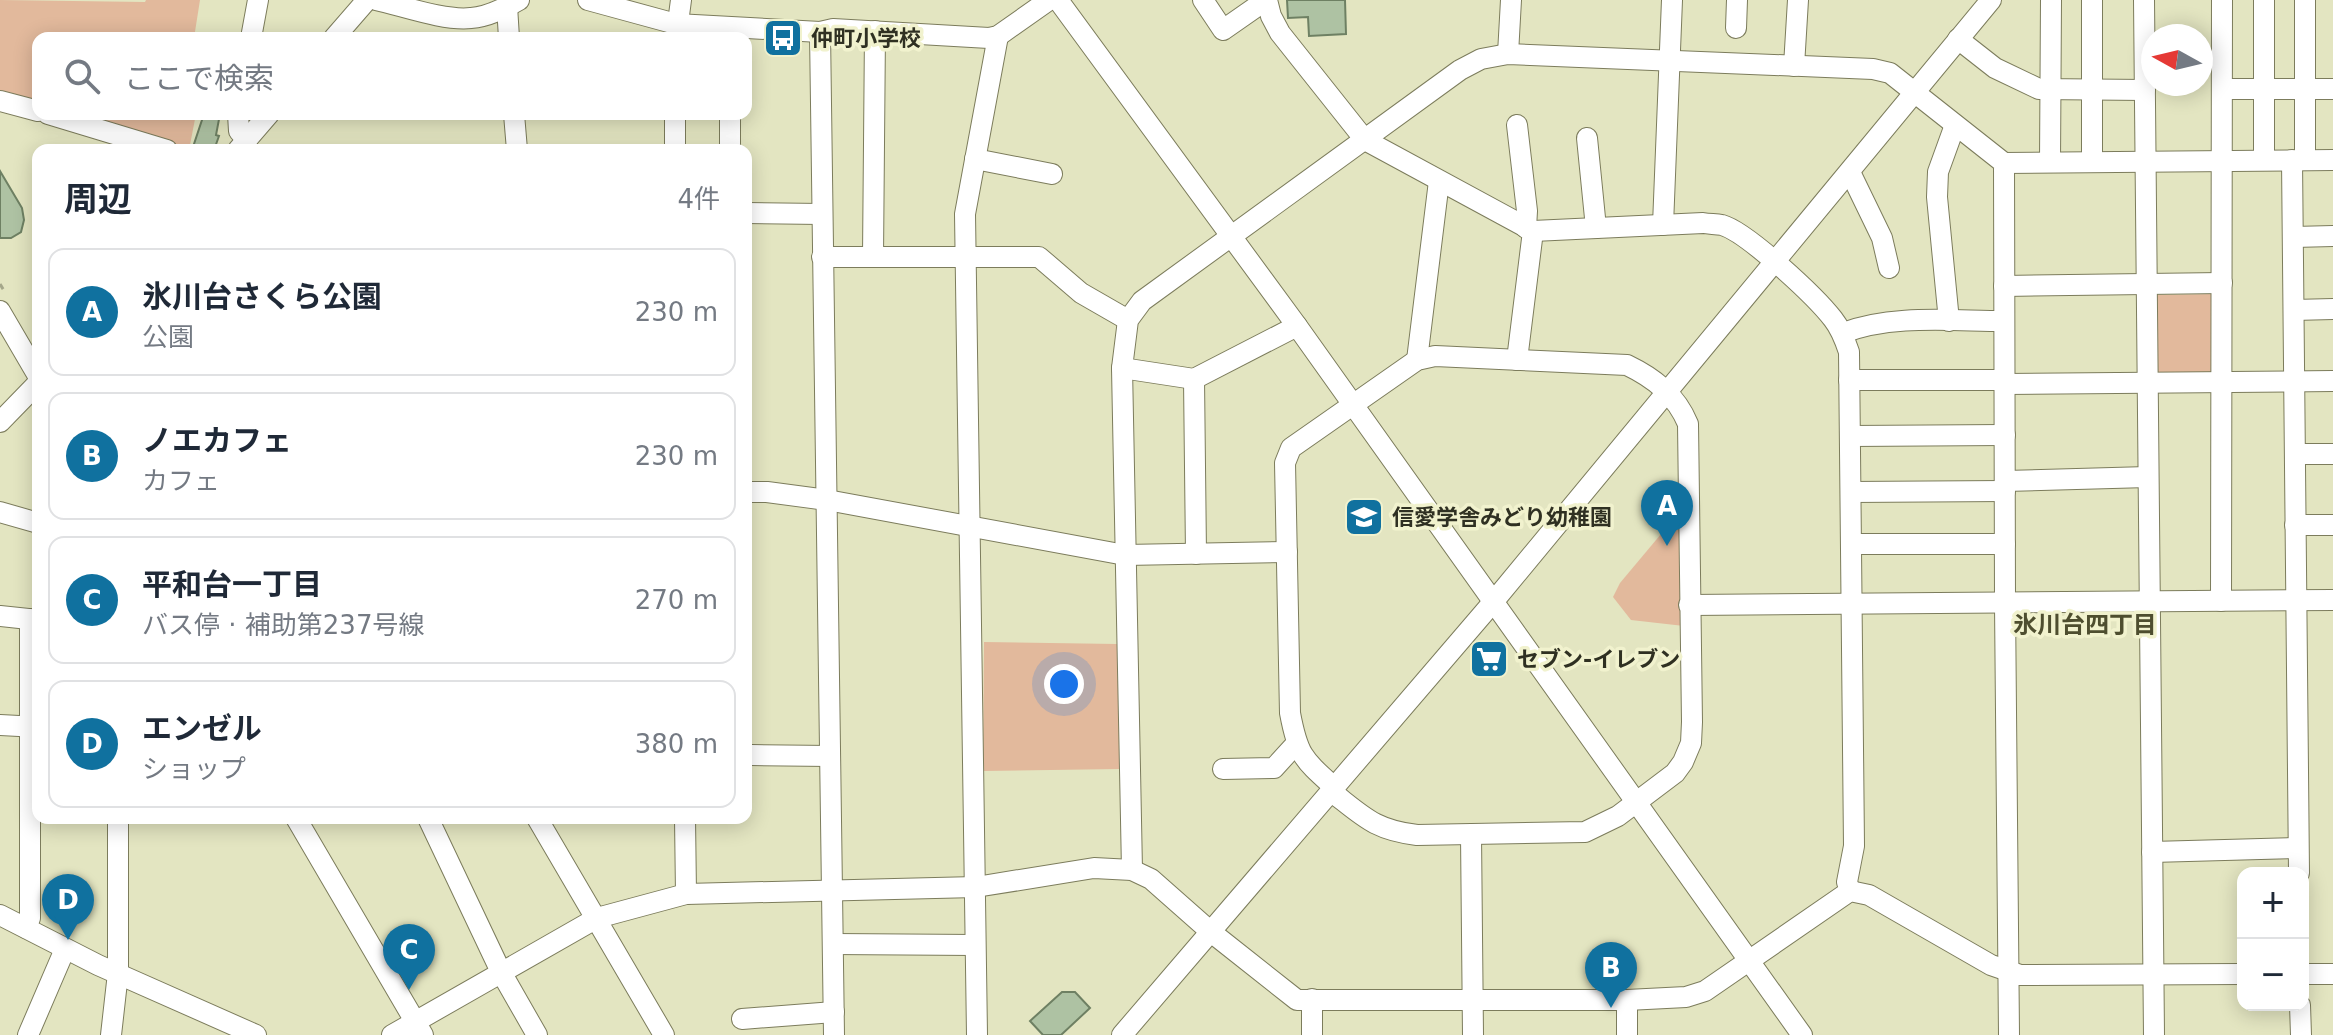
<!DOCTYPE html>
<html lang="ja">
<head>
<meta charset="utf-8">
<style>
  :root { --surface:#fff; --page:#f2f2f3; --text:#1f2937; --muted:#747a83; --line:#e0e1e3; --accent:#10719f }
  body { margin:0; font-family:"DejaVu Sans","Noto Sans JP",sans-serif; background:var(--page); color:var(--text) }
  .controls { position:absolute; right:24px; bottom:24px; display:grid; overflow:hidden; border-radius:16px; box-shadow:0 4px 20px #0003 }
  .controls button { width:72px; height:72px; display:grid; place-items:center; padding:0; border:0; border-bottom:2px solid var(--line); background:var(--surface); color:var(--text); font:40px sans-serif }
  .compass { position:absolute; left:2141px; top:24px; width:72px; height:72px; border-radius:50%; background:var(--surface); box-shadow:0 4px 20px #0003; rotate:278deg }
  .you { position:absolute; left:1064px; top:684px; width:28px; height:28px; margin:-20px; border:6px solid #fff; border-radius:50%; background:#1a73e8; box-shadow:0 0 0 12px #1a73e833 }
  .badge { display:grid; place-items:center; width:52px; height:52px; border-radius:50%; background:var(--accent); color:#fff; font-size:26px; font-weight:700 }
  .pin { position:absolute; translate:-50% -66px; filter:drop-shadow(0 2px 4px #0008) }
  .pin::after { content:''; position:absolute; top:42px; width:28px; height:24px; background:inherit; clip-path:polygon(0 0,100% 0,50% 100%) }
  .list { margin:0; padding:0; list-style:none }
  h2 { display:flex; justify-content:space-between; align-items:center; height:104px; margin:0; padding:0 32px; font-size:34px }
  h2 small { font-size:26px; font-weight:400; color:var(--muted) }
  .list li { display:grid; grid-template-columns:52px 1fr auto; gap:24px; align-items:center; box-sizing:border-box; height:128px; margin:0 16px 16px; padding:0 16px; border:2px solid var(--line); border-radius:16px }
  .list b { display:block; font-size:30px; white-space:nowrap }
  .list p { margin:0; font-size:26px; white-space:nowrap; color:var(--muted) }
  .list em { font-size:26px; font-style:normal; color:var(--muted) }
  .icon { flex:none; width:44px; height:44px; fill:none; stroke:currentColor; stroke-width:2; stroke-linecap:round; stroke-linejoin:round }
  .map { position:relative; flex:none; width:2333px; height:1035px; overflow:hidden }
  .search { position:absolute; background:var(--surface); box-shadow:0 4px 20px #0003; left:32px; top:32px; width:720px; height:88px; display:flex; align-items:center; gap:20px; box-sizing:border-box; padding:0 28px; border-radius:16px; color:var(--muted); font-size:30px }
  .panel { position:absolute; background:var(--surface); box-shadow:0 4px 20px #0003; left:32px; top:144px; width:720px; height:680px; border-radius:16px }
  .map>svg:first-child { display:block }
  .green { fill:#e2b99c }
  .building { fill:#aec2a3; stroke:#6e8063; stroke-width:2 }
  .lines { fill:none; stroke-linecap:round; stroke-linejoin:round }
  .minor-casing { stroke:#7c7c5c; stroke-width:22 }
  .path { stroke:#a5a78a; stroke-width:3; stroke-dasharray:6 6; stroke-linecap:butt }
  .minor { stroke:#fff; stroke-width:20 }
  .labels { text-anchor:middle; stroke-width:7; stroke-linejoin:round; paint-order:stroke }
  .poi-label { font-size:22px; font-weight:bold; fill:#2f3022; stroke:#f1f2ce; text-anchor:start }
  .neighbourhood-label { font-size:24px; font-weight:bold; fill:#4e4e2f; stroke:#f1f2ce }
</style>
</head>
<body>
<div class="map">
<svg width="2333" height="1035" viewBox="0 0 2333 1035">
  <rect width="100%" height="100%" fill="#e3e5c1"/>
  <g class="green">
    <polygon points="0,0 145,2 146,0 200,0 194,38 38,38 38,104 0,94"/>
    <polygon points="70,114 196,114 189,150"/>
    <polygon points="2212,294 2213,374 2155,375 2155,295"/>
    <polygon points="1682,509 1684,626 1631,620 1613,597 1620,583"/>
    <polygon points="984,642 1117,644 1120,769 983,771"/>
  </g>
  <g class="building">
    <polygon points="1287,0 1345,0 1346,34 1309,36 1308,17 1288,18"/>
    <polygon points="204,114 220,114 216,135 219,136 214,150 192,150"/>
    <polygon points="0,171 22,208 24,220 21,232 11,238 0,238"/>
    <polygon points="1062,992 1075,992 1090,1008 1061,1035 1043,1035 1030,1021"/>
  </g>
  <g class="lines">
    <defs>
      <g id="minor">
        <path d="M376,0C403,6 444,21 471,18C488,17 505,8 519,0"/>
        <polyline points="588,0 676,24 820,32 833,29 989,38 998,36 1049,0"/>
        <polyline points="1058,0 1297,326 1802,1035"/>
        <polyline points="1203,0 1223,30 1266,0"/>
        <path d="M1267,0L1271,16L1280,33L1365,140L1533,231L1703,223C1709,224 1716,224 1722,225C1747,232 1816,297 1833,319C1841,329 1845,340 1849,352L1854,846L1847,882L1850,891"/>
        <polyline points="2144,0 2154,1035"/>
        <polyline points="2264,0 2264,160"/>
        <polyline points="2305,0 2305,160"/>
        <polyline points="507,6 509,38"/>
        <polyline points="1736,28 1737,0"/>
        <polyline points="820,32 834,1035"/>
        <polyline points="251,38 258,0"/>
        <polyline points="334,38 367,0"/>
        <polyline points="676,38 681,0"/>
        <polyline points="1958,39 1995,68 2039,89 2145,90"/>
        <polyline points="1508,54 1511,0"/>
        <polyline points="1794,66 1798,0"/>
        <polyline points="2222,89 2333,89"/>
        <polyline points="0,101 38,111"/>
        <polyline points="48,114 167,150"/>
        <polyline points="238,114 239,131 247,140"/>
        <polyline points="514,114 517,150"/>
        <polyline points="730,114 730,150"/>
        <polyline points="1517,125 1527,211 1526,228"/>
        <polyline points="1587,138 1596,228"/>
        <polyline points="238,150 269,114"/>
        <polyline points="675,150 675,114"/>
        <polyline points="975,159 1052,174"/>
        <polyline points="2292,160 2299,873"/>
        <polyline points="2050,162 2051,0"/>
        <polyline points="2092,162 2092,0"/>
        <polyline points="2004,163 2333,160"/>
        <polyline points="1850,172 1882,238 1889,268"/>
        <polyline points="746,213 822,214"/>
        <polyline points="1663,225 1672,0"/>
        <polyline points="2294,237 2333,236"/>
        <polyline points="822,257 1039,257 1081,293 1128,320"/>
        <polyline points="873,257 875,31"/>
        <polyline points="2004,286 2222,283"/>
        <polyline points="2294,310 2333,309"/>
        <polyline points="0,311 38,376"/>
        <polyline points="1949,321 1937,197 1938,172 1955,125"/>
        <path d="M1843,333C1892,314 1952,321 2004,321"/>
        <polyline points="1417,360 1439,181"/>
        <polyline points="1517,360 1533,231"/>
        <polyline points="1122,368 1194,379 1297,326"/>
        <polyline points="1194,379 1196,554"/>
        <polyline points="1849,380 2004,380"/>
        <polyline points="2005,384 2333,381"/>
        <polyline points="0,422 38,383"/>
        <polyline points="1850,436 2005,435"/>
        <polyline points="2295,454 2333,454"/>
        <polyline points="2005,481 2148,477"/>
        <polyline points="746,492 767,492 827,500 1125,555 1287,552"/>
        <polyline points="1851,492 2005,491"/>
        <polyline points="0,512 38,523"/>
        <polyline points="2295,525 2333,525"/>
        <polyline points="1852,544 2005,544"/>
        <polyline points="2221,601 2222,0"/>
        <polyline points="1689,605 2333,600"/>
        <polyline points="0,616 38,620"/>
        <polyline points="0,725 38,727"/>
        <polyline points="751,755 830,756"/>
        <polyline points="1223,769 1274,768 1295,745"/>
        <path d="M1332,792C1364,817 1375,830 1417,835L1585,832L1618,816L1675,773L1683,762L1691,743L1692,722L1688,424C1676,395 1654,378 1627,365L1435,356L1417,360L1291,448L1285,463L1290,713C1298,756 1303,759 1335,788"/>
        <polyline points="296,818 423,1035"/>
        <polyline points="428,818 501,972 537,1035"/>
        <polyline points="537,818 664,1035"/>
        <polyline points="685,818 686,894"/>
        <polyline points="1471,835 1473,1035"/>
        <polyline points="2152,852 2298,848"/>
        <polyline points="1132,870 1122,368 1128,320 1142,301 1460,70 1481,59 1508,54 1873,69 1890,73 2004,163 2005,604 2009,1035"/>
        <polyline points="0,915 98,965 256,1035"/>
        <polyline points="26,928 30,918 30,619"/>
        <polyline points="833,944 975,945"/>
        <polyline points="2303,974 2333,974"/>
        <polyline points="1312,999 1312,1035"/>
        <polyline points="1627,1000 1627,1035"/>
        <polyline points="2300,1005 2301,1035"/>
        <polyline points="742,1019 834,1012"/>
        <polyline points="28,1035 65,949"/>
        <polyline points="111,1035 118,973 118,818"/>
        <polyline points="392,1035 597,918 686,894 976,887 1094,868 1132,870 1151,879 1211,932 1297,1000 1627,1000 1686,997 1705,991 1850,891 1869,895 1991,965 2020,975 2243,974"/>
        <polyline points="977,1035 965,214 998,36"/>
        <polyline points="1122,1035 1494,601 1991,0"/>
      </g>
    </defs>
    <use href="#minor" class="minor-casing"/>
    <polyline class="path" points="0,284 6,294"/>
    <use href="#minor" class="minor"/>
  </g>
  <defs>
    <symbol id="bus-square" viewBox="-11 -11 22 22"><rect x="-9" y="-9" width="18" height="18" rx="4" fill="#10719f" stroke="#f1f2ce"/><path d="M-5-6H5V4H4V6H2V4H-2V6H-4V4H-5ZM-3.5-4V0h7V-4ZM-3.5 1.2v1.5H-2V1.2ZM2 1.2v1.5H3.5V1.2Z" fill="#fff"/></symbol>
    <symbol id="school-square" viewBox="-11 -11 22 22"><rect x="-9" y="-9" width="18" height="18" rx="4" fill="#10719f" stroke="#f1f2ce"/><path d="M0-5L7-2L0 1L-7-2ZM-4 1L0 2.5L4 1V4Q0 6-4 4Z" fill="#fff"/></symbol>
    <symbol id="supermarket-square" viewBox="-11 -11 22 22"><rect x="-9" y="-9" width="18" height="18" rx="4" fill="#10719f" stroke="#f1f2ce"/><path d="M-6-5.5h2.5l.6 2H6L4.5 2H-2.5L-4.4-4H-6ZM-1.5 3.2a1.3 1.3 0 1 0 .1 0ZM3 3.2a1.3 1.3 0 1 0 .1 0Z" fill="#fff"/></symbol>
  </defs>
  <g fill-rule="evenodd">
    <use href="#bus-square" x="761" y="16" width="44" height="44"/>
    <use href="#school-square" x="1342" y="495" width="44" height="44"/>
    <use href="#supermarket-square" x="1467" y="637" width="44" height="44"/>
  </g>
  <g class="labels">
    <g class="poi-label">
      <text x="811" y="46">仲町小学校</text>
      <text x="1392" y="525">信愛学舎みどり幼稚園</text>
      <text x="1517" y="667">セブン-イレブン</text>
    </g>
    <g class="neighbourhood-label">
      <text x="2085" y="633">氷川台四丁目</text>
    </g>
  </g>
</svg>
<div class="controls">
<button>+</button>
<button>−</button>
</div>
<svg class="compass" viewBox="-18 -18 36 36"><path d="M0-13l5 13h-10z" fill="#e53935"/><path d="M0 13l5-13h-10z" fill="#747a83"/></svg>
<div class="you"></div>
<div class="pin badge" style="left:1667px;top:546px">A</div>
<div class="pin badge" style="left:1611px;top:1008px">B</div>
<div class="pin badge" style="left:409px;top:990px">C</div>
<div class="pin badge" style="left:68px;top:940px">D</div>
<div class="search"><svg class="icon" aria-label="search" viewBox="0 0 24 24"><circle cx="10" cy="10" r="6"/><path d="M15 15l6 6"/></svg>ここで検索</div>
<section class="panel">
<h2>周辺<small>4件</small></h2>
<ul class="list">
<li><span class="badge">A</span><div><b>氷川台さくら公園</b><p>公園</p></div><em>230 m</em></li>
<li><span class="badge">B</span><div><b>ノエカフェ</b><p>カフェ</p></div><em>230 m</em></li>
<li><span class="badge">C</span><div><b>平和台一丁目</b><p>バス停 · 補助第237号線</p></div><em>270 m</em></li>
<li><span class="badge">D</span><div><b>エンゼル</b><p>ショップ</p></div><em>380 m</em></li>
</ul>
</section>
</div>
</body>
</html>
